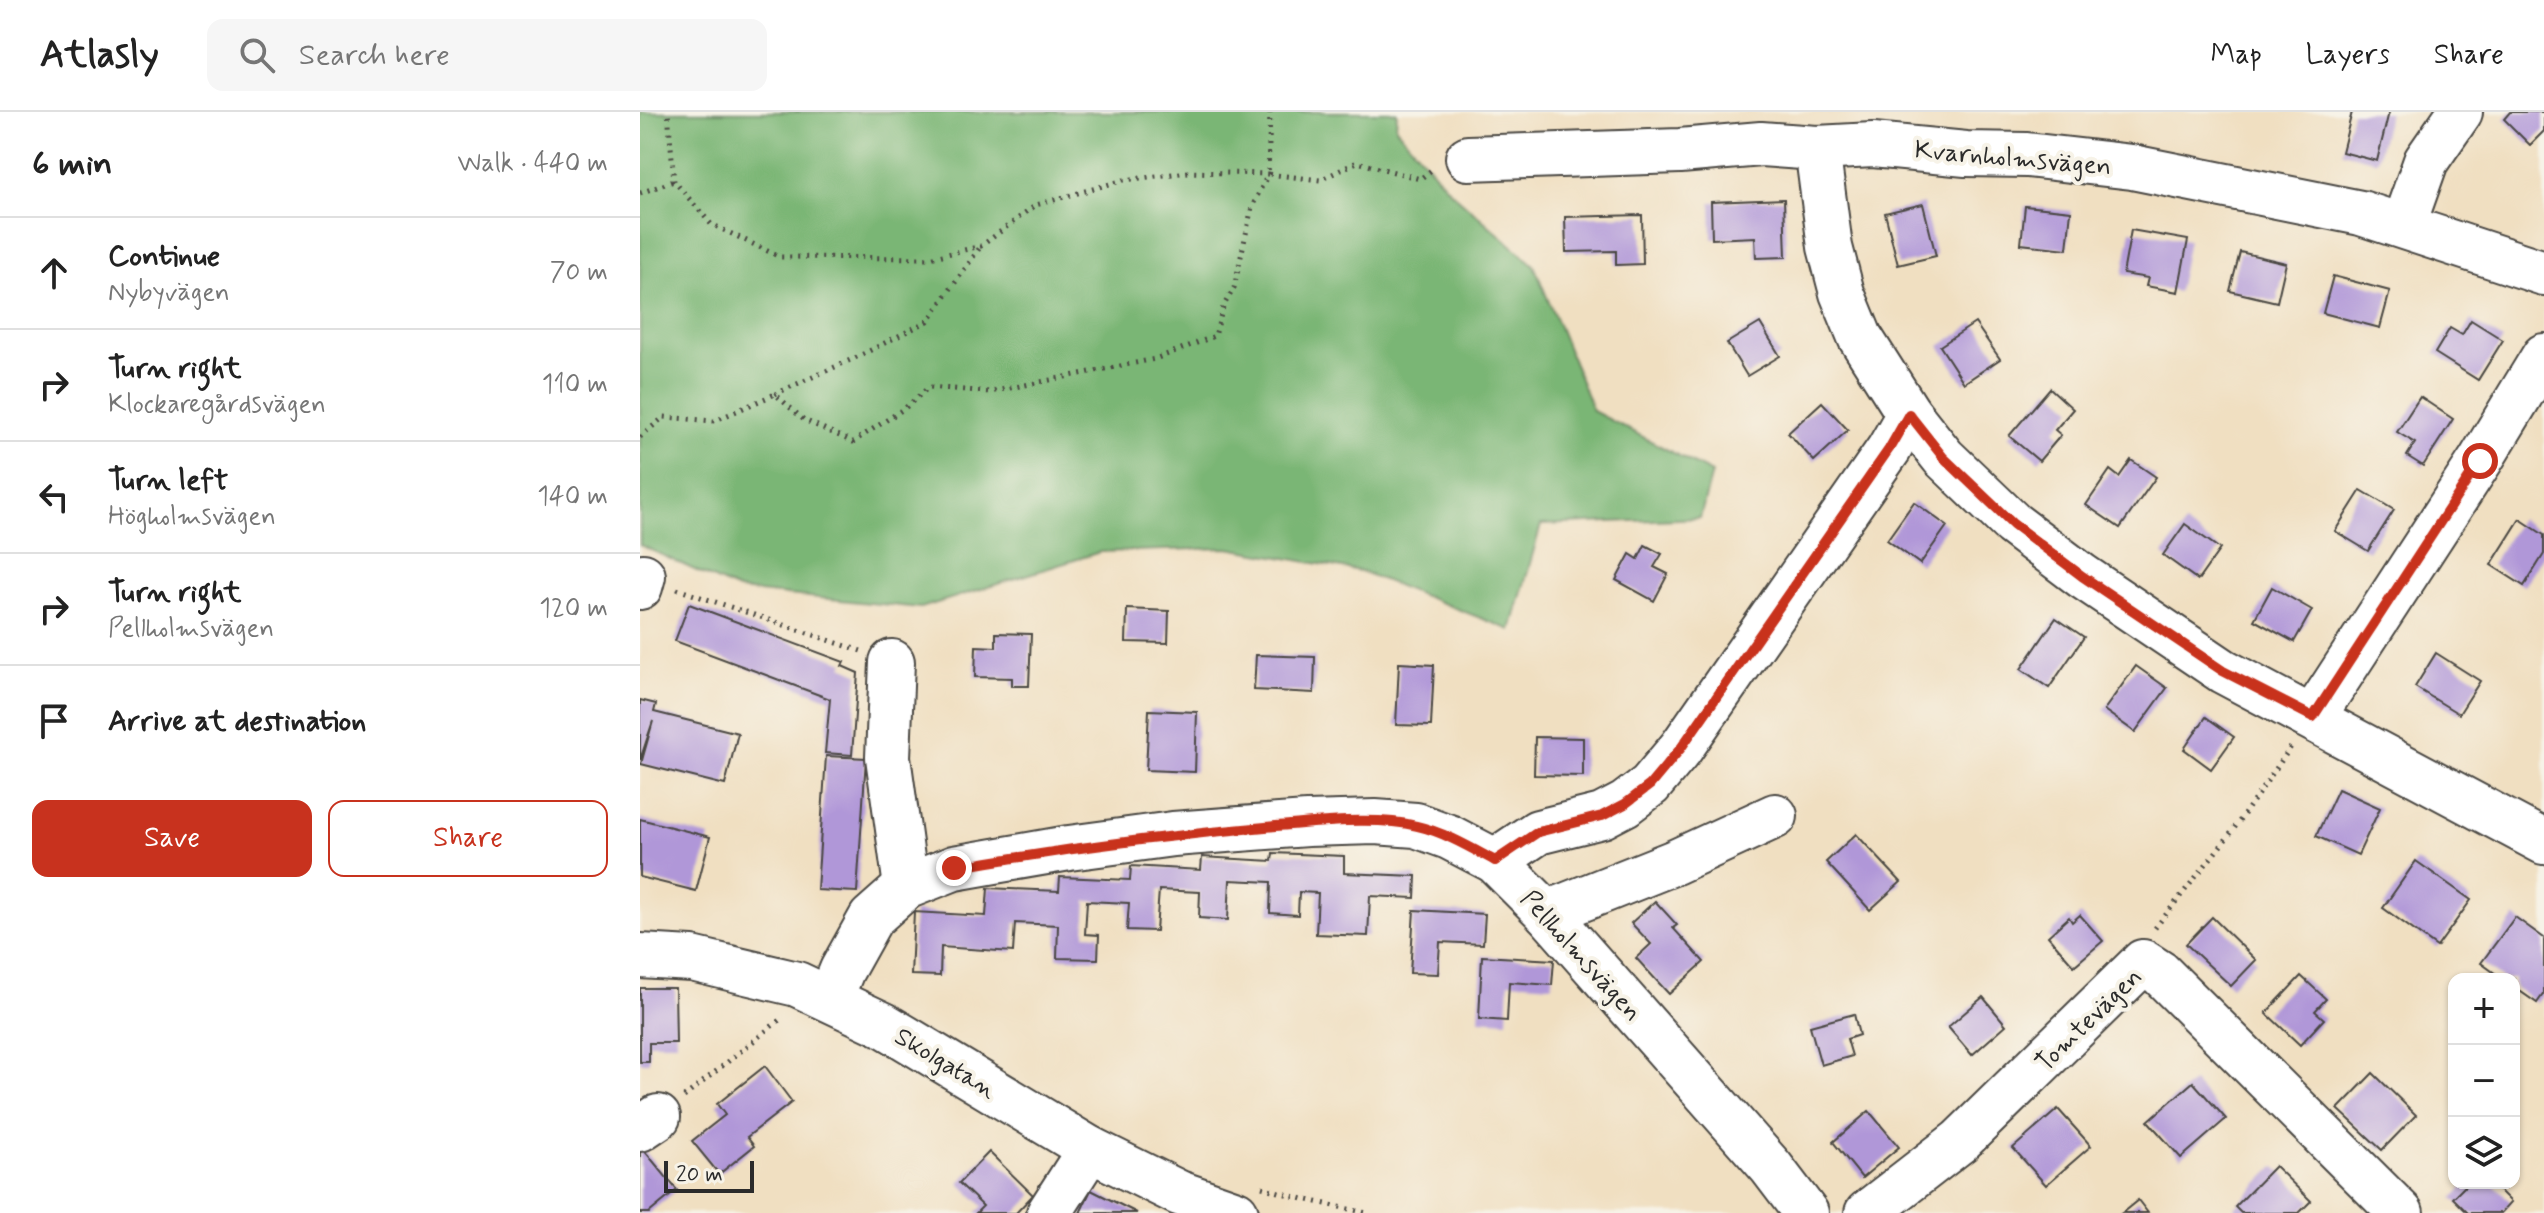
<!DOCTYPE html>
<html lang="en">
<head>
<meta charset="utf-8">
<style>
  :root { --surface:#fff; --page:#f6f6f6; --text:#222; --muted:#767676; --line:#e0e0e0; --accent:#c8321e }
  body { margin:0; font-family:Mynerve,sans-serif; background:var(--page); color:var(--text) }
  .controls { position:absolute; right:24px; bottom:24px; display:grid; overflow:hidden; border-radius:16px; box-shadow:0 2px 6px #0004 }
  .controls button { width:72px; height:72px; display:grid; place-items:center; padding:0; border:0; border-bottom:2px solid var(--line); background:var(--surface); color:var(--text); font:40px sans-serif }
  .scale { position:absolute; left:24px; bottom:20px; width:90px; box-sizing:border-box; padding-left:8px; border:4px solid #2b2b2b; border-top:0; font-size:22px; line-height:28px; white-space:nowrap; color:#2b2b2b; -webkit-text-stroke:6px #f7f3e8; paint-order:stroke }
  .stop { position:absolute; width:24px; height:24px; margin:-18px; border:6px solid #c8321e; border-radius:50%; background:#fff }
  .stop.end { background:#c8321e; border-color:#fff; box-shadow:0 2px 8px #0008 }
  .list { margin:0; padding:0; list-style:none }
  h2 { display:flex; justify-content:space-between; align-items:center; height:104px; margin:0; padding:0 32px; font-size:34px }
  h2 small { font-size:26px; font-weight:400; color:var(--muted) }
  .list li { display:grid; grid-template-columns:52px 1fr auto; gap:24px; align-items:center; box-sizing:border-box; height:112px; padding:0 32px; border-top:2px solid var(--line) }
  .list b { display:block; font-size:30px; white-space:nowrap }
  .list p { margin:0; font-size:26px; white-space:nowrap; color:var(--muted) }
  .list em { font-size:26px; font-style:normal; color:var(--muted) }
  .actions { display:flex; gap:16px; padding:24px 32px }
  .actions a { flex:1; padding:18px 0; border:2px solid var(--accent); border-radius:16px; text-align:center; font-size:28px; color:var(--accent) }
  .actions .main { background:var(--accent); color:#fff }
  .icon { flex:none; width:44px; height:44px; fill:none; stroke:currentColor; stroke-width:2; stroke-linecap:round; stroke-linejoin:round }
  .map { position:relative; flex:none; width:1904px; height:1101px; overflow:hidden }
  header { display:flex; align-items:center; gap:48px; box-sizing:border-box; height:112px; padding:0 40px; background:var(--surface); border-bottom:2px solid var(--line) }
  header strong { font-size:38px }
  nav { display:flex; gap:44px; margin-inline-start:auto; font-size:28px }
  .search { width:560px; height:72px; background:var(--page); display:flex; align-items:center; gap:20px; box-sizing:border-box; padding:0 28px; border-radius:16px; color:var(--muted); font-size:30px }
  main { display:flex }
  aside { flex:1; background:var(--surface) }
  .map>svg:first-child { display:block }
  .forest { fill:#7ab675; stroke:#527050; stroke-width:2 }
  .building { fill:#b097d8 }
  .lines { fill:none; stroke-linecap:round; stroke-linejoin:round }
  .minor-casing { stroke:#494642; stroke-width:48 }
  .path { stroke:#494642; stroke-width:5; stroke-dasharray:2 6; stroke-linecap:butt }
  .minor { stroke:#fff; stroke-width:44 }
  .route { stroke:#c8321e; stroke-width:10 }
  .labels { text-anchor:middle; stroke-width:8; stroke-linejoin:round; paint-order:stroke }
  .street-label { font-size:26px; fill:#2b2b2b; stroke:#f7f3e8 }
</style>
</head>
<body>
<header>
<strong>Atlasly</strong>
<div class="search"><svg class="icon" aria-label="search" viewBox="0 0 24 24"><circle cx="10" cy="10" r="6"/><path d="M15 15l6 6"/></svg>Search here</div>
<nav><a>Map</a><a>Layers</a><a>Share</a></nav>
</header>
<main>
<aside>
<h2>6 min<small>Walk · 440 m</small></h2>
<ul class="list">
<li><svg class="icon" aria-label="ahead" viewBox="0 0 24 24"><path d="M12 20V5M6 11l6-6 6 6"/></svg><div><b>Continue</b><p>Nybyvägen</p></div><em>70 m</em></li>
<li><svg class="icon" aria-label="right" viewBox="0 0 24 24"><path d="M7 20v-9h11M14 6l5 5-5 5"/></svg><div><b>Turn right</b><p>Klockaregårdsvägen</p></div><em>110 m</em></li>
<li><svg class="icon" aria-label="left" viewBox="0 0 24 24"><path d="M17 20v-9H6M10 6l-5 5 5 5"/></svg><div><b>Turn left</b><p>Högholmsvägen</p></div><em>140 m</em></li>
<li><svg class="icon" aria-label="right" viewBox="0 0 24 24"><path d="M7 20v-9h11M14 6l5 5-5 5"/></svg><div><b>Turn right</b><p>Pellholmsvägen</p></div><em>120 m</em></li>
<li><svg class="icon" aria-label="arrive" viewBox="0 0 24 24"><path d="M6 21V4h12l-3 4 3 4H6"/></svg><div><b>Arrive at destination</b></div></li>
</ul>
<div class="actions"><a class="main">Save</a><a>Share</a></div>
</aside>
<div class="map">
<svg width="1904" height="1101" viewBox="0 0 1904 1101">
  <rect width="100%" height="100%" fill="#f7f3e8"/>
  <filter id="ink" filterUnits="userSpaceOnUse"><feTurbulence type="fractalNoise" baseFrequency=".0125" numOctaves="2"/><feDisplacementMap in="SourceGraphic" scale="16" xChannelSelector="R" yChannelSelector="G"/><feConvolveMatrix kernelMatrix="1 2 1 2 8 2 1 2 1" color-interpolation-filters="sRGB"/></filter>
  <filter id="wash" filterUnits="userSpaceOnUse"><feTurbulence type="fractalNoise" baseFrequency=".006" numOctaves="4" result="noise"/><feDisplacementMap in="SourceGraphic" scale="32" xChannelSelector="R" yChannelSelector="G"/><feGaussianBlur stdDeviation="1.8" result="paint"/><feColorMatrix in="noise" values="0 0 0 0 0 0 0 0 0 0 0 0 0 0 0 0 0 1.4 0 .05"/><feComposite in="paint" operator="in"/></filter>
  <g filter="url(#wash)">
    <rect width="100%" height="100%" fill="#f0dfc1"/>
    <polygon class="forest" points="0,0 757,0 756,16 809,78 894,153 953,299 1072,361 1060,406 901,413 871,518 720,459 588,436 460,440 281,496 98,478 0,433"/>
    <g id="blocks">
      <g class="building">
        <polygon points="1712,0 1749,0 1737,49 1702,40"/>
        <polygon points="1870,0 1904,0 1904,19 1890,33 1864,7"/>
        <polygon points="1144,87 1146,145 1116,146 1115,125 1072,127 1071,90"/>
        <polygon points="1283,92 1296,144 1258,153 1245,101"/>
        <polygon points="1385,94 1431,99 1427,137 1381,132"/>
        <polygon points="1002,103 1003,152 976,153 976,139 926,140 925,105"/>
        <polygon points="1491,118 1548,128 1538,180 1506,174 1508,166 1483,162"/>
        <polygon points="1600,140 1646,151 1637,190 1590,179"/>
        <polygon points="1693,164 1750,179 1740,216 1683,201"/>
        <polygon points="1831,208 1863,228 1838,268 1795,241 1810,216 1822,223"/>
        <polygon points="1120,211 1140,244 1107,264 1087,231"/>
        <polygon points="1335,211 1360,247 1324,271 1300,234"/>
        <polygon points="1410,276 1433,297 1415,318 1421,323 1399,349 1369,324"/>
        <polygon points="1780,285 1813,307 1783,354 1767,344 1775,331 1757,320"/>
        <polygon points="1182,290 1208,318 1174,349 1148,321"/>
        <polygon points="1491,348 1516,365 1480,416 1446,393 1470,358 1479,365"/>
        <polygon points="1721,378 1754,398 1728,439 1695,419"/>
        <polygon points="1274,390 1307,414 1280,452 1247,428"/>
        <polygon points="1880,407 1904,423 1904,442 1884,474 1851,453"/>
        <polygon points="1545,412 1580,437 1558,468 1523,443"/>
        <polygon points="1005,433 1022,442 1014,455 1028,462 1014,489 976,468 990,442 998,447"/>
        <polygon points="1632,475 1672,498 1654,530 1614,508"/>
        <polygon points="49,492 204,550 202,554 218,561 212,643 185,641 190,587 35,529"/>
        <polygon points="487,497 529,499 528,531 486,530"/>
        <polygon points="1416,506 1444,525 1409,576 1381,557"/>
        <polygon points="356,521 391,522 389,574 372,574 372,566 335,565 336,534 356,535"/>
        <polygon points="1796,541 1840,569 1819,602 1775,575"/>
        <polygon points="616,543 675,545 674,581 614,578"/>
        <polygon points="759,551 794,553 791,614 756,613"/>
        <polygon points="1496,554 1527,576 1495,620 1464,598"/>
        <polygon points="0,588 16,592 14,600 98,621 85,673 1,652 13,609 0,648"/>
        <polygon points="509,598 557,600 555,660 506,658"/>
        <polygon points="1566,605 1594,625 1571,657 1544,637"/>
        <polygon points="895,625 943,626 943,664 894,663"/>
        <polygon points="186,644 226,646 217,780 177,778"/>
        <polygon points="1698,677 1740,696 1718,743 1676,724"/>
        <polygon points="0,707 70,725 56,779 0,765"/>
        <polygon points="1216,722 1261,770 1230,798 1186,750"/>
        <polygon points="633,741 704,744 704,761 776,764 775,786 730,784 728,824 676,822 678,781 659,780 658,803 630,801 631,770 590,768 588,808 559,806 560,780 519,778 516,819 487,818 489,791 447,789 445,822 459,823 458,847 417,846 418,813 375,811 373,840 301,835 300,864 271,863 274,800 346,804 348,776 419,779 420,765 490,768 491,754 561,758 562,745 632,749"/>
        <polygon points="1776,749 1831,788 1797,835 1743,796"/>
        <polygon points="1015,789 1037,813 1033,816 1064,850 1029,882 996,846 1011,832 991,811"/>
        <polygon points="774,798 845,802 843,832 800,830 798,862 770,861"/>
        <polygon points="1440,803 1463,829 1434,854 1408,824 1429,805 1432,810"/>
        <polygon points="1572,805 1616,848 1591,874 1546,832"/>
        <polygon points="1875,805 1904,826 1904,881 1897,891 1874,875 1874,867 1863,867 1841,851"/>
        <polygon points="842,844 914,848 912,873 869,870 867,909 839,907"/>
        <polygon points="1661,864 1686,887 1675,899 1684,907 1660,933 1626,901"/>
        <polygon points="0,876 35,876 36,931 9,931 9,950 0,950"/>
        <polygon points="1343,885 1366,913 1332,943 1308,915"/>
        <polygon points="1214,902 1219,923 1207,927 1212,944 1181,953 1170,914"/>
        <polygon points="125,954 152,990 107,1025 114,1034 79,1062 52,1029 85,1003 77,992"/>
        <polygon points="1733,961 1776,1003 1742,1038 1698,997"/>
        <polygon points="1553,970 1586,1007 1541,1046 1508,1009"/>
        <polygon points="1418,997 1451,1034 1406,1073 1373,1036"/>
        <polygon points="1229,999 1259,1035 1222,1066 1193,1030"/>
        <polygon points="3,1037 37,1078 9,1101 0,1101 0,1039"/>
        <polygon points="349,1040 393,1083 376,1101 336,1101 343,1094 319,1071"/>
        <polygon points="1635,1054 1671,1089 1659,1101 1601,1101 1595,1095"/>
        <polygon points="1828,1071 1852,1071 1871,1090 1861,1101 1828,1101 1813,1086"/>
        <polygon points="451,1078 497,1101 440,1101"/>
        <polygon points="1498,1088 1508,1101 1482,1101"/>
      </g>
    </g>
  </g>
  <g filter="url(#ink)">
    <use href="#blocks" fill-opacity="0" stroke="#494642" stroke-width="2"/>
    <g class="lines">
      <defs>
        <g id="minor">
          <polyline points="1177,36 1190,135 1202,181 1220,225 1269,302 1303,345 1373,412 1442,464 1583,559 1904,730"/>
          <polyline points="828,46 1040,39 1121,32 1177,36 1233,33 1326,42 1387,43 1492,55 1721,101 1904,161"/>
          <polyline points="1763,114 1786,49 1820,0"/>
          <polyline points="0,475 3,464"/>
          <polyline points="252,550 248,645 266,775"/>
          <polyline points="1673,605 1840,349 1904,244"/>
          <polyline points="855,749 898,720 962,704 985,692 1010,673 1041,636 1249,337 1269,302"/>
          <polyline points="907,801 1035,750 1135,704"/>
          <polyline points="0,844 52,847 157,872 244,913 450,1037 539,1081 596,1101"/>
          <polyline points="190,887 202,858 231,806 266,775 314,756 429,736 533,722 667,712 735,710 776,713 809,725 855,749 907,801 1131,1055 1166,1101"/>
          <polyline points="0,1017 18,1005"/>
          <polyline points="409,1101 450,1037"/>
          <polyline points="1227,1101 1320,1029 1503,850 1520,861 1761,1101"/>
        </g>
      </defs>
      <use href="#minor" class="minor-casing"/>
      <g class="path">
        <polyline points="630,0 628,62 680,68 717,50 780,67 794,56"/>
        <polyline points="0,81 34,69"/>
        <polyline points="135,282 217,245 288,209 341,134"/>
        <polyline points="0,325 24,305 74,309 135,282 164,308 213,330 265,296 289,275 350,280 515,247 575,224 583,195 594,176 612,95 628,62 548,60 484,68 396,93 341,134 290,146 140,145 71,112 34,69 28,0"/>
        <polyline points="37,477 221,539"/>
        <polyline points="1515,816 1591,721 1651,635"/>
        <polyline points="44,985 142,906"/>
        <polyline points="622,1075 663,1087 727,1101"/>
      </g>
      <use href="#minor" class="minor"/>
    </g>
  </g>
  <g class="lines" filter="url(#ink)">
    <path class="route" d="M314,756C422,737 528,723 636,714C679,711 736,704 777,714C804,720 831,736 855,749L898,720L962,704L985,692L1010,673L1041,636L1249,337L1269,302L1303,345L1373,412L1442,464L1583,559L1673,605L1840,349"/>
  </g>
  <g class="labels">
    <g class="street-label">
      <text transform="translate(1373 45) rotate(5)" y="9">Kvarnholmsvägen</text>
      <text transform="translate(942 843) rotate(48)" y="9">Pellholmsvägen</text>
      <text transform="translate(1448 907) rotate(-44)" y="9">Tomtevägen</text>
      <text transform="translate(306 950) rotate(31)" y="9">Skolgatan</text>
    </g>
  </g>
</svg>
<div class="controls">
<button>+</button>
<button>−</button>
<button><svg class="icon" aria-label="layers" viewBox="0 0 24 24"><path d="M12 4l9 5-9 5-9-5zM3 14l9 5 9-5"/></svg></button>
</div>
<div class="scale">20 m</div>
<div class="stop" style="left:1840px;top:349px"></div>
<div class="stop end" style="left:314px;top:756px"></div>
</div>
</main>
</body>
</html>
